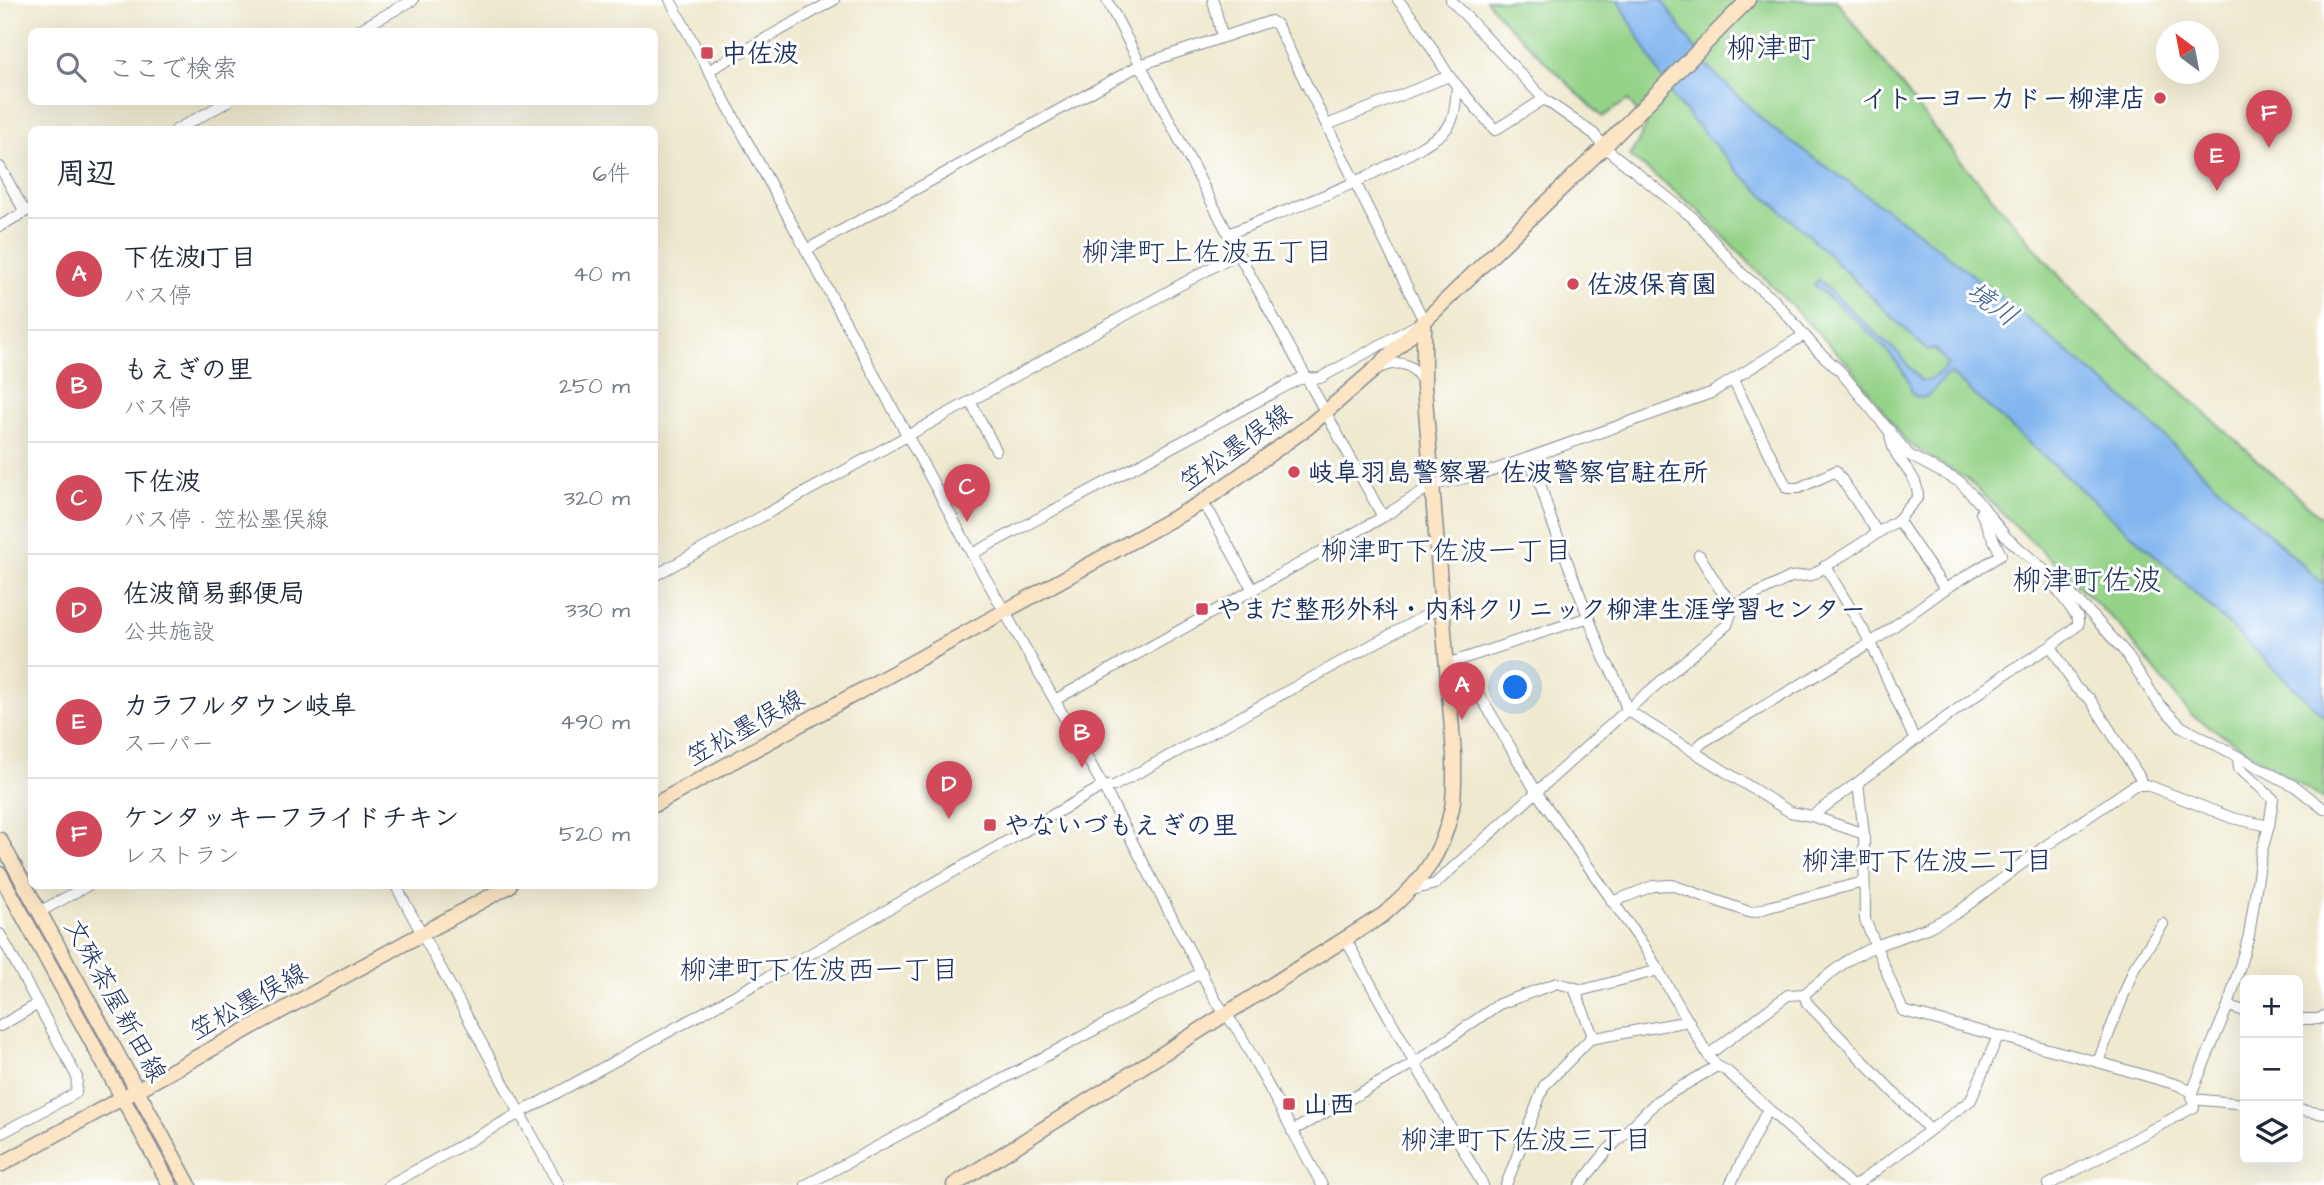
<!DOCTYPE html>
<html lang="ja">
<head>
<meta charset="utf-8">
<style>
  :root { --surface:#fff; --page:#f6f6f7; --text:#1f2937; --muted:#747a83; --line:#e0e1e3; --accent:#d1495b }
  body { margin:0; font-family:"Architects Daughter","Klee One",sans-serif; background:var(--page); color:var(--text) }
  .controls { position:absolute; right:21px; bottom:21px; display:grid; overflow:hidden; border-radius:10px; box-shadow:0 7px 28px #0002 }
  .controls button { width:63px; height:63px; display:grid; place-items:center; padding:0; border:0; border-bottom:2px solid var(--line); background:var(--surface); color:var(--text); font:35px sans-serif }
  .compass { position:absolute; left:2156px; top:21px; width:63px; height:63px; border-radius:50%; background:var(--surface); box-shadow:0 7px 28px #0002; rotate:328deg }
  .you { position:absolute; left:1516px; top:688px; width:24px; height:24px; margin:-18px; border:5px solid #fff; border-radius:50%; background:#1a73e8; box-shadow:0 0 0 10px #1a73e833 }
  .badge { display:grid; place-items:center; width:46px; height:46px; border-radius:50%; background:var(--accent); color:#fff; font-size:23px; font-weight:700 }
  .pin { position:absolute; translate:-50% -58px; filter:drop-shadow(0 2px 4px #0008) }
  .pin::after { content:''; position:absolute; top:37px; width:24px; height:21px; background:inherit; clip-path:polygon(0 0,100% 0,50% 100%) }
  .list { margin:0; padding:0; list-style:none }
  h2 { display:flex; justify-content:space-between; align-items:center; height:91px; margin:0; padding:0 28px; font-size:30px }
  h2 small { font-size:23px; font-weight:400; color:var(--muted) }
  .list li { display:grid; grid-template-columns:46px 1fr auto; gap:21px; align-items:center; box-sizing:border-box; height:112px; padding:0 28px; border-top:2px solid var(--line) }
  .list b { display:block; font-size:26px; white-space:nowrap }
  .list p { margin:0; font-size:23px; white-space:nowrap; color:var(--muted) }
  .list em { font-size:23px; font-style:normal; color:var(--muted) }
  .icon { flex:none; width:38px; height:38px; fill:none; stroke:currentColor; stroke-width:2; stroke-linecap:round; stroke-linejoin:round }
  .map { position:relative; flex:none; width:2324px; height:1185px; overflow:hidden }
  .search { position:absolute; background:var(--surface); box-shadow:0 7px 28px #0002; left:28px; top:28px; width:630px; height:77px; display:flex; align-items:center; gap:18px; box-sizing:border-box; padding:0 24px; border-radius:10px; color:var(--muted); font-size:26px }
  .panel { position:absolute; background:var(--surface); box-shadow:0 7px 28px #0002; left:28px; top:126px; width:630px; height:763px; border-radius:10px }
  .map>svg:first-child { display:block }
  .green { fill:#95d389; stroke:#588174; stroke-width:2 }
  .water { fill:#82b5ef; stroke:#4e72a6; stroke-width:2 }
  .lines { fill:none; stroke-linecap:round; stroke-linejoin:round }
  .street-casing { stroke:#858c96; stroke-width:12 }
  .secondary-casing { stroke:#858c96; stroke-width:17 }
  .street { stroke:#fff; stroke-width:10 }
  .secondary { stroke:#fce5c4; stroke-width:14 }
  .poi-dot { fill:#d1495b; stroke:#fff; stroke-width:2.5 }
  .labels { text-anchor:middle; stroke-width:6; stroke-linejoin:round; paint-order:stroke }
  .poi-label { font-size:26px; font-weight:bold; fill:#1b2f5e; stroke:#fff; text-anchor:start }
  .street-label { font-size:26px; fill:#1b2f5e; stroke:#fff }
  .neighbourhood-label { font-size:28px; fill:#1b2f5e; stroke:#fff }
  .water-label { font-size:28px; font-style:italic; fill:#3f5e91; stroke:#fff }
  .quarter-label { font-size:30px; fill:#1b2f5e; stroke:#fff }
</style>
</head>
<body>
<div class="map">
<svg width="2324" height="1185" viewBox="0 0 2324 1185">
  <rect width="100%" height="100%" fill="#fff"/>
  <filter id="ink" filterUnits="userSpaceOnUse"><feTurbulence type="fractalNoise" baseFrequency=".0143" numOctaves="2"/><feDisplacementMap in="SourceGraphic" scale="14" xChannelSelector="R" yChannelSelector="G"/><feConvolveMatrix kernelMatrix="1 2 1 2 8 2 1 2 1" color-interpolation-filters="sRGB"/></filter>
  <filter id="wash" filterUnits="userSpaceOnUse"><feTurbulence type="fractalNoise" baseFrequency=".00686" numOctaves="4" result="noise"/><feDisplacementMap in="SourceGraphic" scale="28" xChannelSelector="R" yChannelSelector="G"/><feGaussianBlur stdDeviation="1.57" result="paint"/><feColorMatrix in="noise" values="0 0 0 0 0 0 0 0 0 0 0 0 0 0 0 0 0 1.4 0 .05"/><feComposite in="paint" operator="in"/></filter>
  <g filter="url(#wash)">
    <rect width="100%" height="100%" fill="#efe9cf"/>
    <polygon class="green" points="1486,0 1836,0 1944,141 2080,300 2324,520 2324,800 2190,714 2119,625 1968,480 1907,443 1851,367 1697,209 1630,156 1647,125 1628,100 1602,117 1506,23"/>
    <path class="water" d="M1618,0H1662L1706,65L1769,126L1914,229L2028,319L2122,397L2324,585V716L2169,568L1950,373C1937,381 1935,395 1922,398L1913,395C1910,390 1910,384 1907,379C1891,346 1842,309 1814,285L1818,280L1899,354L1920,380L1928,381L1945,369L1944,367L1948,364L1934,348L1927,350L1919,343L1809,236L1740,173L1673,98Z"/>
  </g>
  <g filter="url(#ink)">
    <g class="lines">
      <defs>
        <g id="street">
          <polyline points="670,0 972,554 1103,786 1216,1001 1239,1032 1322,1185"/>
          <polyline points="1107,0 1238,253 1383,517"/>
          <polyline points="1213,0 1222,36"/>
          <polyline points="1398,0 1415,21 1449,76 1495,130 1544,99"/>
          <polyline points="1451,0 1544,99 1594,134 1604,147 1692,217 1742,274 1774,300 1818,351 1840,371 1909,455 1960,482 1983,507 2006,537 2055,579 2093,616 2125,652 2159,704 2182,727 2296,787 2324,809"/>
          <polyline points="355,32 413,0"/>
          <polyline points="708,71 834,0"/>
          <polyline points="1327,125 1449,76"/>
          <polyline points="176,130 227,102"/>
          <polyline points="0,167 25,212"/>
          <polyline points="0,226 32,208"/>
          <path d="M1228,234C1294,207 1362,184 1423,146C1433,139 1446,133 1451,122C1456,111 1456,97 1457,85"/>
          <polyline points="806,250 1140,65 1271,21 1277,25 1424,321 1320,378 1299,379 972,554"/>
          <path d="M1381,367C1401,360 1412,363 1423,382"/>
          <polyline points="1733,380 1787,488 1799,488 1836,471 1878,533"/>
          <polyline points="970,401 996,450"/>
          <polyline points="1527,459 1538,477 1551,519 1604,658 1618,683 1627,710 1790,812 1812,816 1864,834 1858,783"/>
          <polyline points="1201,503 1210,513 1253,590"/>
          <polyline points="1898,520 1945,589"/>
          <polyline points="1699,555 1720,589 1734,605"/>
          <polyline points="1825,566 1871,643 1912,734 1917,739"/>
          <polyline points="654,576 1238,253"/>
          <polyline points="2051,646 2076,688 2090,699 2139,776 2142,785"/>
          <polyline points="1455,662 1487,707 1537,793 1644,946 1708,1055 1717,1066 1727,1071 1851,1185"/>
          <polyline points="1450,663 1589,617"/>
          <polyline points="1055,700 1383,517 1432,485 1480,475 1711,393 1804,335"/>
          <polyline points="1694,751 1703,742 1871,643 1945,589 2001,555 1981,513 1983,507"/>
          <polyline points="1812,816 2004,675 2051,646 2078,625 2078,618 2053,584"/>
          <polyline points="1864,834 1865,920 1903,1011 2098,1062 2178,1085 2192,1092"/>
          <polyline points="396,886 559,1185"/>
          <path d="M1412,890L1435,884L1627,710L1727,625L1734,605L1791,577L1812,575L1898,520L1918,497C1918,469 1891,463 1890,431"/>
          <path d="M1612,902L1653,886L1672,885L1749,912C1760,912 1765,907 1776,905C1805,898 1834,889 1864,882"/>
          <polyline points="39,912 87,886"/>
          <polyline points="0,934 77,1077 76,1093 0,1134"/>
          <polyline points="1346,940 1483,1185"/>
          <polyline points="1804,994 1807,1003 1929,1129"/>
          <polyline points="2228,1006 2245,1011"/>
          <polyline points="2298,1019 2319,1019 2324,1016"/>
          <polyline points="0,1026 38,1004"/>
          <polyline points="1590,1039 1689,1021"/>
          <polyline points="1708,1055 1788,995 1804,994 1848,960 1875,946 1927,928 1957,913 2044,847 2135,785 2147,785 2232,818 2269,826"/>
          <polyline points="2098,1062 2134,968 2163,924"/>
          <polyline points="2192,1099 2245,1104"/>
          <polyline points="2298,1110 2324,1114"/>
          <polyline points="1292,1131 1413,1064 1499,1004 1557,983 1583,990 1659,970"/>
          <polyline points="389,1185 810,954 1103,786 1114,786 1434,611 1442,609"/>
          <polyline points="806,1185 1202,972"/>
          <polyline points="1506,1185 1544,1086 1593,1036 1574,988"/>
          <polyline points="1580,1185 1605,1153 1657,1101 1717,1066"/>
          <polyline points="1730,1185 1768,1109"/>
          <polyline points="1856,1185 1971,1100 1998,1036"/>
          <polyline points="2048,1185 2194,1107 2192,1092 2228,1006 2249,935 2262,850 2269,826 2273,799 2239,768 2238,758"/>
        </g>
        <g id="secondary">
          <polyline points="654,805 1201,503 1308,427 1375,369 1604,147 1748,0"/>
          <polyline points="0,840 189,1185"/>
          <polyline points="0,874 170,1185"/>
          <polyline points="0,1165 509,886"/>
          <path d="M954,1185L1383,915C1419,884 1442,857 1452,808C1455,791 1454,772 1454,754L1424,386V321"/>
        </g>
      </defs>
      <use href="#street" class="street-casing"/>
      <use href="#secondary" class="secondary-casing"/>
      <use href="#street" class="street"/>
      <use href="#secondary" class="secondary"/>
    </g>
  </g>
  <g class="poi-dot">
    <rect x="700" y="46" width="14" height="14" rx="3.5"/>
    <circle cx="2160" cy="98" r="7"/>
    <circle cx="1573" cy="284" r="7"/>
    <circle cx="1294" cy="472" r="7"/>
    <rect x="1195" y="602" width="14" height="14" rx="3.5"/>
    <rect x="983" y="818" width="14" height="14" rx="3.5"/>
    <rect x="1282" y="1097" width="14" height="14" rx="3.5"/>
  </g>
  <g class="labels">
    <g class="poi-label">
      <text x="721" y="62">中佐波</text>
      <text x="2146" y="107" text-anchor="end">イトーヨーカドー柳津店</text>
      <text x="1587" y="293">佐波保育園</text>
      <text x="1308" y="481">岐阜羽島警察署 佐波警察官駐在所</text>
      <text x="1216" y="618">やまだ整形外科・内科クリニック柳津生涯学習センター</text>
      <text x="1004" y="834">やないづもえぎの里</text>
      <text x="1303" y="1113">山西</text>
    </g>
    <g class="street-label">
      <text transform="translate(1235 447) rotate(-35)" y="9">笠松墨俣線</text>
      <text transform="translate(745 727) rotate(-29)" y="9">笠松墨俣線</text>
      <text transform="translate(116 1000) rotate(61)" y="9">文殊茶屋新田線</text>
      <text transform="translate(248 1001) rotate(-29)" y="9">笠松墨俣線</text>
    </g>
    <g class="neighbourhood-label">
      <text x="1207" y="261">柳津町上佐波五丁目</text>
      <text x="1446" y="560">柳津町下佐波一丁目</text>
      <text x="1927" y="870">柳津町下佐波二丁目</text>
      <text x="819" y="979">柳津町下佐波西一丁目</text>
      <text x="1526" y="1149">柳津町下佐波三丁目</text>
    </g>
    <g class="water-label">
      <text transform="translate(1993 303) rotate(36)" y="10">境川</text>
    </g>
    <g class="quarter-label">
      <text x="1771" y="58">柳津町</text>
      <text x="2087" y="590">柳津町佐波</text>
    </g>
  </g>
</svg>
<div class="controls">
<button>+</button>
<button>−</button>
<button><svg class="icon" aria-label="layers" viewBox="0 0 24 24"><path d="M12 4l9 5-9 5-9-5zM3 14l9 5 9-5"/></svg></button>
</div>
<svg class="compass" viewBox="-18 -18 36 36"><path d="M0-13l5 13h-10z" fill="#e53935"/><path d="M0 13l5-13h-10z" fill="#747a83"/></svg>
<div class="you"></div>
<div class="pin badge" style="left:1462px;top:720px">A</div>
<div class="pin badge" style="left:1082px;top:768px">B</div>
<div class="pin badge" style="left:967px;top:522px">C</div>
<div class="pin badge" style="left:949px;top:819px">D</div>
<div class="pin badge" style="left:2217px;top:191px">E</div>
<div class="pin badge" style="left:2269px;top:148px">F</div>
<div class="search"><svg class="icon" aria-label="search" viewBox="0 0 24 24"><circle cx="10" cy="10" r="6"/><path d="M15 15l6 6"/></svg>ここで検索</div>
<section class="panel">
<h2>周辺<small>6件</small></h2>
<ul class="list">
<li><span class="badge">A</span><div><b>下佐波1丁目</b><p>バス停</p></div><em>40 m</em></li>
<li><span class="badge">B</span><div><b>もえぎの里</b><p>バス停</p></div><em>250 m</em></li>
<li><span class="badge">C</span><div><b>下佐波</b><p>バス停 · 笠松墨俣線</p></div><em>320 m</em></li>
<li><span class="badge">D</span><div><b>佐波簡易郵便局</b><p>公共施設</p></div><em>330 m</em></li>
<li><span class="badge">E</span><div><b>カラフルタウン岐阜</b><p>スーパー</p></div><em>490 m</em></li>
<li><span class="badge">F</span><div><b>ケンタッキーフライドチキン</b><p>レストラン</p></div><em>520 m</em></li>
</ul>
</section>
</div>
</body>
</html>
